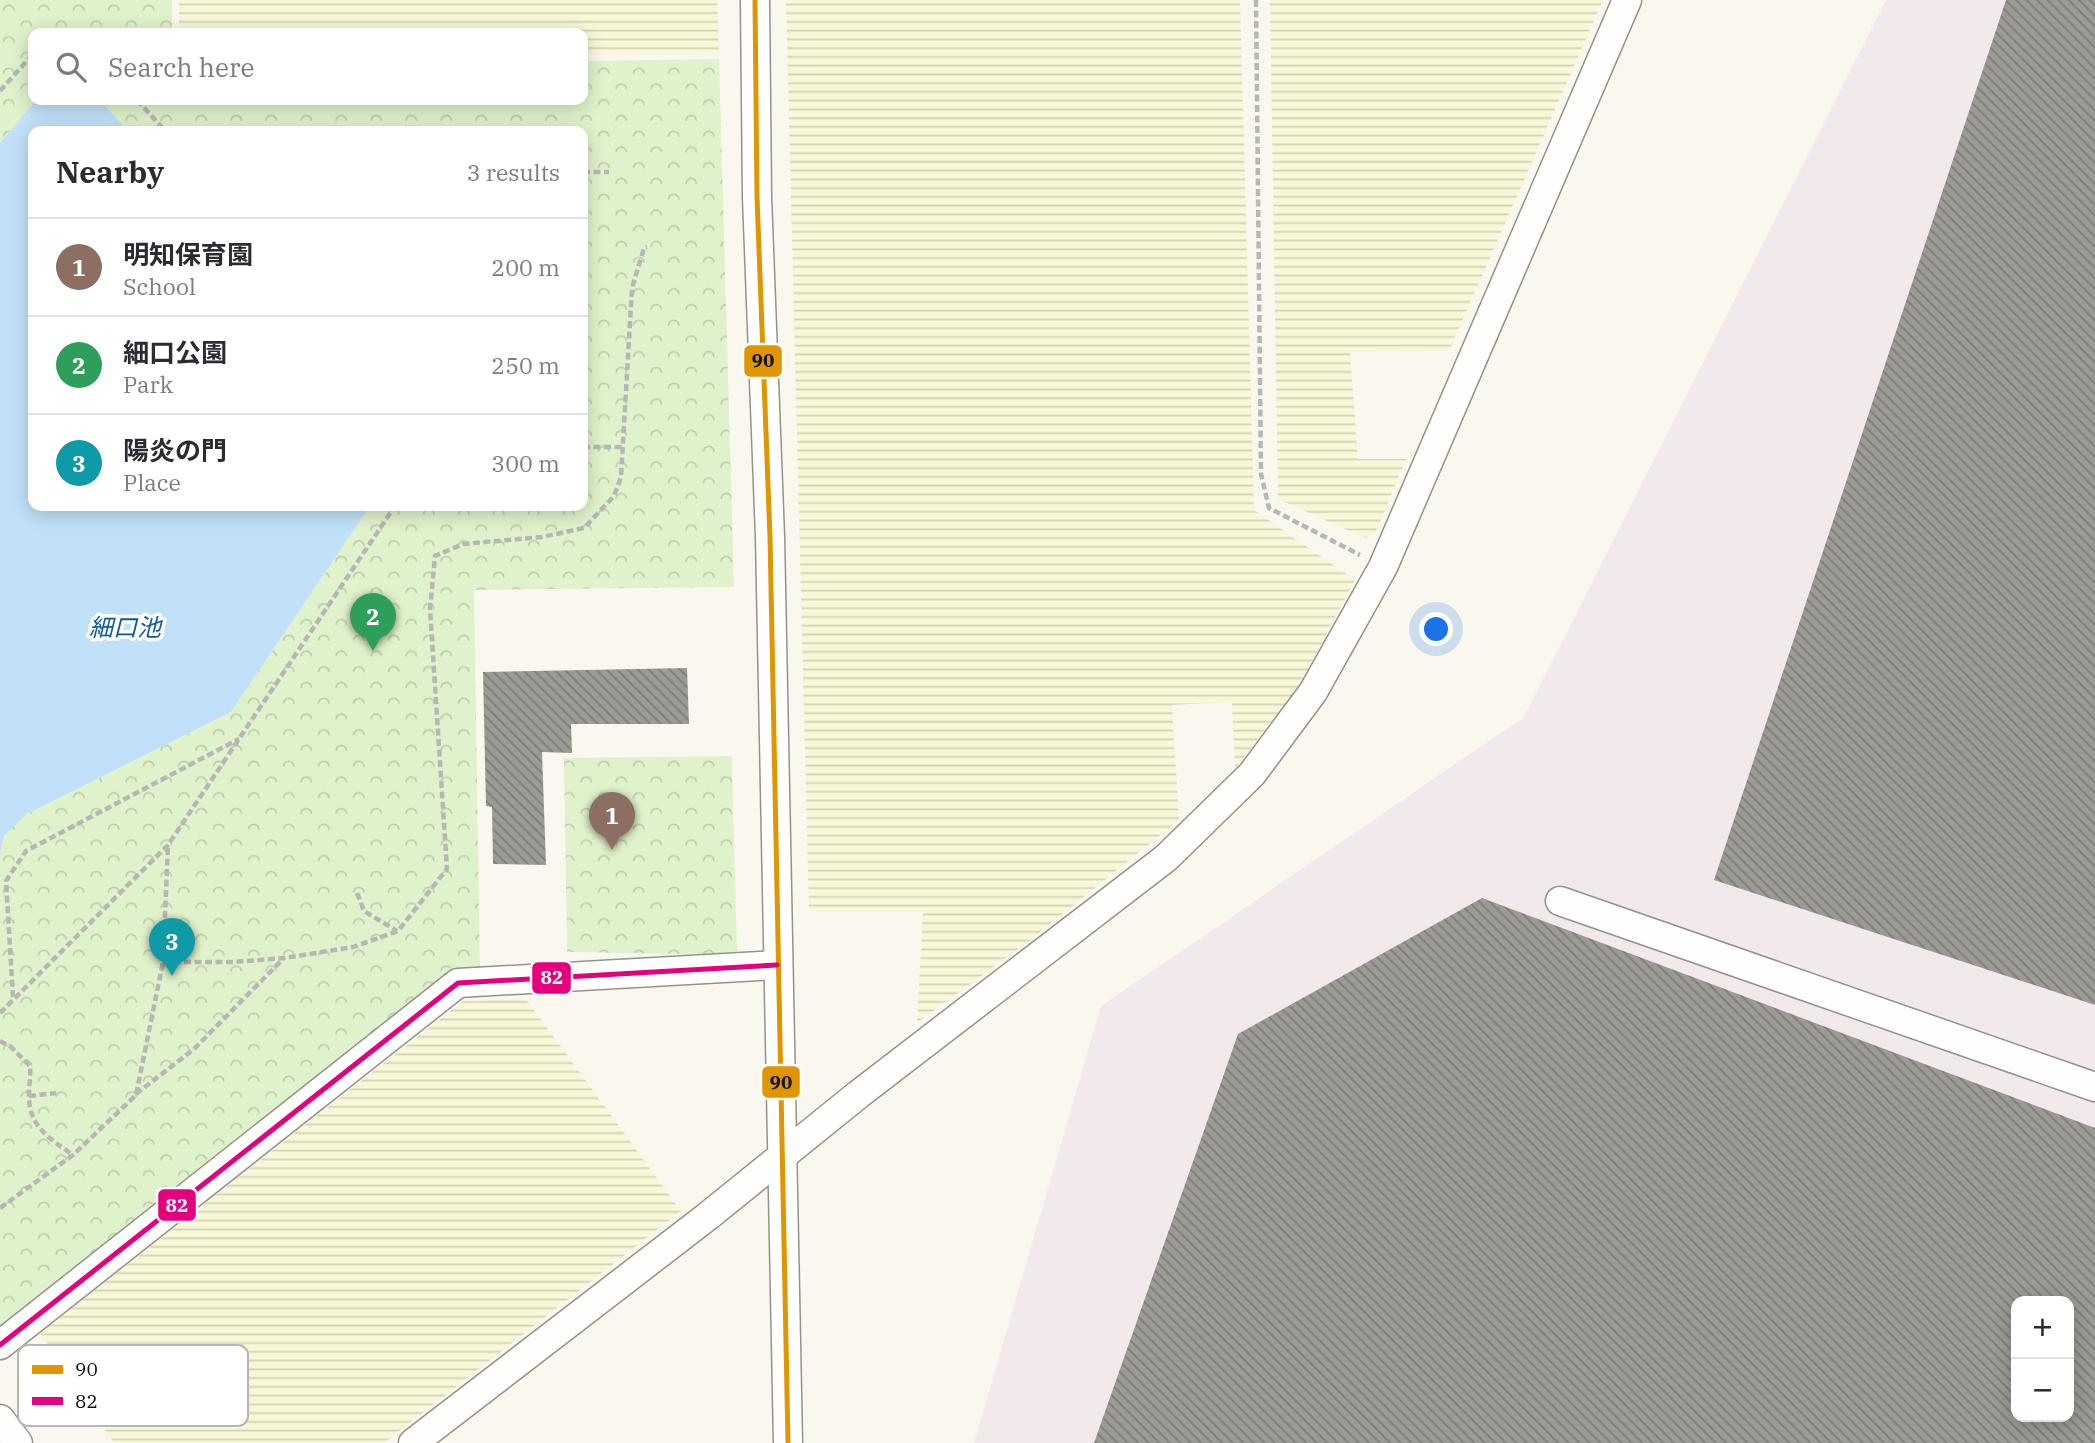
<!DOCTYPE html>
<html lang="en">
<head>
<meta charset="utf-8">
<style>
  :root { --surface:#fff; --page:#f7f7f7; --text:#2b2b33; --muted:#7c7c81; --line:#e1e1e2; --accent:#5f5e5a }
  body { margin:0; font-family:"IBM Plex Serif","Noto Sans JP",serif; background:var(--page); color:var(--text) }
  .controls { position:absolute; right:21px; bottom:21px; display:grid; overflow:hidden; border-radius:14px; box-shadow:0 4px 18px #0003 }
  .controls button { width:63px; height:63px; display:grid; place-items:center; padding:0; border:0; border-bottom:2px solid var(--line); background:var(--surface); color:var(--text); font:35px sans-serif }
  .you { position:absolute; left:1437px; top:630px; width:24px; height:24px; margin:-18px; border:5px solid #fff; border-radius:50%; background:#1a73e8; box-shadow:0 0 0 10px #1a73e833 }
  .badge { display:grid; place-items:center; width:46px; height:46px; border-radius:50%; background:var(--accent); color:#fff; font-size:23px; font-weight:700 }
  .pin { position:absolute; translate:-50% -58px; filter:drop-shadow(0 2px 4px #0008) }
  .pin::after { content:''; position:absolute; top:37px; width:24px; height:21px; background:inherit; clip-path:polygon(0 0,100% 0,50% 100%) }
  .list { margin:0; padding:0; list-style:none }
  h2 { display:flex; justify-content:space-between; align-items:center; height:91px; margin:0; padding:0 28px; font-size:30px }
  h2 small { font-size:23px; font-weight:400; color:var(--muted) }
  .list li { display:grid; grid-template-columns:46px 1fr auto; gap:21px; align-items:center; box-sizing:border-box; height:98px; padding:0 28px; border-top:2px solid var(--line) }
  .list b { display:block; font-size:26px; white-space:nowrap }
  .list p { margin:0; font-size:23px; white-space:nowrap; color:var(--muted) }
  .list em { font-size:23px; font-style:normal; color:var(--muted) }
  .icon { flex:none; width:38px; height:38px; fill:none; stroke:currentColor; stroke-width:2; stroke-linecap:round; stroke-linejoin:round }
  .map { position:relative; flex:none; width:2095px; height:1443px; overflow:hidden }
  .search { position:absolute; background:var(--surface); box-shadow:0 4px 18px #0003; left:28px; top:28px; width:560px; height:77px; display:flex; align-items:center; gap:18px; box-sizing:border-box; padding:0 24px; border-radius:14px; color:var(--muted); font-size:26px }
  .panel { position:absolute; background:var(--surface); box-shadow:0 4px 18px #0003; left:28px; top:126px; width:560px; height:385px; border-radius:14px }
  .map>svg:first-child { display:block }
  .industrial { fill:#f2e9ec; fill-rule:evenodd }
  .farmland { fill:url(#farmland-rules) }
  .park { fill:url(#park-crowns) }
  .water { fill:#c1e1f8 }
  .building { fill:url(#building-back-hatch); fill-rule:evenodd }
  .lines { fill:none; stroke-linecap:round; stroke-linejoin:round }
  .minor-casing { stroke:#93928d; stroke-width:31 }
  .path { stroke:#b7b7b5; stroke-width:4.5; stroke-dasharray:7 3.5; stroke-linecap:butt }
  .minor { stroke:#fefefc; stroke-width:28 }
  .bus-1-casing { stroke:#fff; stroke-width:10 }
  .bus-2-casing { stroke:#fff; stroke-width:10 }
  .bus-1 { stroke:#df9601; stroke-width:5 }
  .bus-2 { stroke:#e5007d; stroke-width:5 }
  .labels { text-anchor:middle; stroke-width:7; stroke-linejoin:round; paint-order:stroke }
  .water-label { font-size:24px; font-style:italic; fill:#0a58a6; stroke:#fff }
  .key { fill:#fff; stroke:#b6b6b6; stroke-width:2 }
  .key-label { font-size:19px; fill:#0b0b0b }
  .line-badge { stroke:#fff; stroke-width:2.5 }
  .badge-label { font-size:19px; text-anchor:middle; font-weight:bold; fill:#fff }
  .pale-badge-label { font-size:19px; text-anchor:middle; font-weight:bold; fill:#111 }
</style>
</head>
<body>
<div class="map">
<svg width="2095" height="1443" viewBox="0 0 2095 1443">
  <defs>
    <pattern id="farmland-rules" width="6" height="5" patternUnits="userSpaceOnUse" patternTransform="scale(1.75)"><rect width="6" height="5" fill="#f8f7d8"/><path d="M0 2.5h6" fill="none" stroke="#d3d2b8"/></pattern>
    <pattern id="park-crowns" width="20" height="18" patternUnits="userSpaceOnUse" patternTransform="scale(1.75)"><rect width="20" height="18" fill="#e0f2cb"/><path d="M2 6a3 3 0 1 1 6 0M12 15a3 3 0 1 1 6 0" fill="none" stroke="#bfcead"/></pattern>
    <pattern id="building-back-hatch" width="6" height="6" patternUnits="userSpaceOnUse" patternTransform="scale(1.75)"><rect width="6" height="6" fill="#9c9a94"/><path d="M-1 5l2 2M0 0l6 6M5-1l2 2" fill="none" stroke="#7d7c77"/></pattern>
  </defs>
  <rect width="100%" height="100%" fill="#faf8ee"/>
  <path class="industrial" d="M1886,0H2095V1443H974L1101,1006L1524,717ZM2016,1301H2069V1417H2016Z"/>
  <g class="farmland">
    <polygon points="179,0 717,0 719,53 583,55 583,33 179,33"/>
    <polygon points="786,0 1240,0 1254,510 1355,580 1297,690 1235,769 1232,702 1172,705 1179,820 1029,941 917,1023 923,912 809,912"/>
    <polygon points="1270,0 1603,0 1449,351 1350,352 1358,459 1406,459 1375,534 1365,538 1278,499"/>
    <polygon points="526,999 681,1211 384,1443 114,1443 40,1333 463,1001"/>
  </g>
  <g class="park">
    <polygon points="0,0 172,0 172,33 33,33 33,100 36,100 0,143"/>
    <polygon points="719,59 734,587 474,590 480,972 0,1328 0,854 4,836 27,814 231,712 370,506 583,506 583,131 128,131 100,100 583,100 583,61"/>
    <polygon points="732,756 737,955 567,952 564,758"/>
  </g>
  <polygon class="water" points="36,100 100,100 128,131 33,131 33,506 370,506 231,712 27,814 4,836 0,854 0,143"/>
  <g class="building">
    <polygon points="2006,0 2095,0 2095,1005 1714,880"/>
    <polygon points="687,668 689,724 571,724 572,753 542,752 546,865 493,864 492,807 486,806 483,672"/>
    <path d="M1482,898L2095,1128V1443H1094L1238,1034ZM2016,1301H2069V1417H2016Z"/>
  </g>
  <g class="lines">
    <defs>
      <g id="minor">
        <polyline points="755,0 757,197 770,537 788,1443"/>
        <polyline points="1560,901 2095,1087"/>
        <polyline points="0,1345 458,983 777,965"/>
        <polyline points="0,1419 18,1443"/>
        <polyline points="413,1443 708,1216 859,1094 1166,858 1252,774 1313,692 1383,567 1627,0"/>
      </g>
    </defs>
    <use href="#minor" class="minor-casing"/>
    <g class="path">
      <polyline points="1256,0 1261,474 1269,508 1360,555"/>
      <polyline points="0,91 33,54"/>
      <polyline points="137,100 165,131"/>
      <polyline points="583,172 609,172"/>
      <polyline points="583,447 623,447"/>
      <polyline points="357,893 364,911 397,931"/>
      <polyline points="163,962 234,962 285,958 353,947 398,931 447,869 430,609 435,556 463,544 542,537 584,528 614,496 621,477 632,288 644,248 647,247"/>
      <polyline points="13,997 6,881 26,851 239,739"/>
      <polyline points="0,1013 168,845 395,506"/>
      <path d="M0,1041L11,1047L30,1066C31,1076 29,1085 29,1094C28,1126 49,1138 73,1155"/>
      <polyline points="136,1094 194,1049 284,958"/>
      <polyline points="29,1096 56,1093"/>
      <polyline points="0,1208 73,1155 136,1095 163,962 168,845"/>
    </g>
    <use href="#minor" class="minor"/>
    <defs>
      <polyline id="bus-1" points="755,0 757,197 770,537 788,1443"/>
      <polyline id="bus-2" points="0,1345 458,983 777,965"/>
    </defs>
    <use href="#bus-1" class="bus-1-casing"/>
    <use href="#bus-2" class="bus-2-casing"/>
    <use href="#bus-1" class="bus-1"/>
    <use href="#bus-2" class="bus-2"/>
  </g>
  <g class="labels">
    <g class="water-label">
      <text x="125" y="636">細口池</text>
    </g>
  </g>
  <rect x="18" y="1345" width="230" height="81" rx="10" class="key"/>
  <rect x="32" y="1365" width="31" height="9" fill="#df9601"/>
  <rect x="32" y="1397" width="31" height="8" fill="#e5007d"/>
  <g class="key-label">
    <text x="75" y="1376">90</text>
    <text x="75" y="1408">82</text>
  </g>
  <g class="line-badge">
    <rect x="743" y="344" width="40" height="34" rx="7" fill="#df9601"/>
    <rect x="531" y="961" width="41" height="34" rx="7" fill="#e5007d"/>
    <rect x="761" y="1065" width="40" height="34" rx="7" fill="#df9601"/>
    <rect x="157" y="1188" width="40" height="34" rx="7" fill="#e5007d"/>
  </g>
  <g class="badge-label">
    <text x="552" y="984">82</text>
    <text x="177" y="1212">82</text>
  </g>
  <g class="pale-badge-label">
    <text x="763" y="367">90</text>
    <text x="781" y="1089">90</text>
  </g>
</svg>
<div class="controls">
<button>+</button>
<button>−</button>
</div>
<div class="you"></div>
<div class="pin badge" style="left:612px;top:850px;background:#8d6e63">1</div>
<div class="pin badge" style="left:373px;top:651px;background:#2e9e5b">2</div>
<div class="pin badge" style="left:172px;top:976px;background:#0f9aa8">3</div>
<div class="search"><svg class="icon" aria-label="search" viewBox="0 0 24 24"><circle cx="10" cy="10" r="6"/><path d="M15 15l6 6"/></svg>Search here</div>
<section class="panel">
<h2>Nearby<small>3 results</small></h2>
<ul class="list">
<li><span class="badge" style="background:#8d6e63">1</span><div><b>明知保育園</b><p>School</p></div><em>200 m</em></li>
<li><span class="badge" style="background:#2e9e5b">2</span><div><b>細口公園</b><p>Park</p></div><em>250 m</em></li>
<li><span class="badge" style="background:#0f9aa8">3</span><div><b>陽炎の門</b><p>Place</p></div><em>300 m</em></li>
</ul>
</section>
</div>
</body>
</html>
